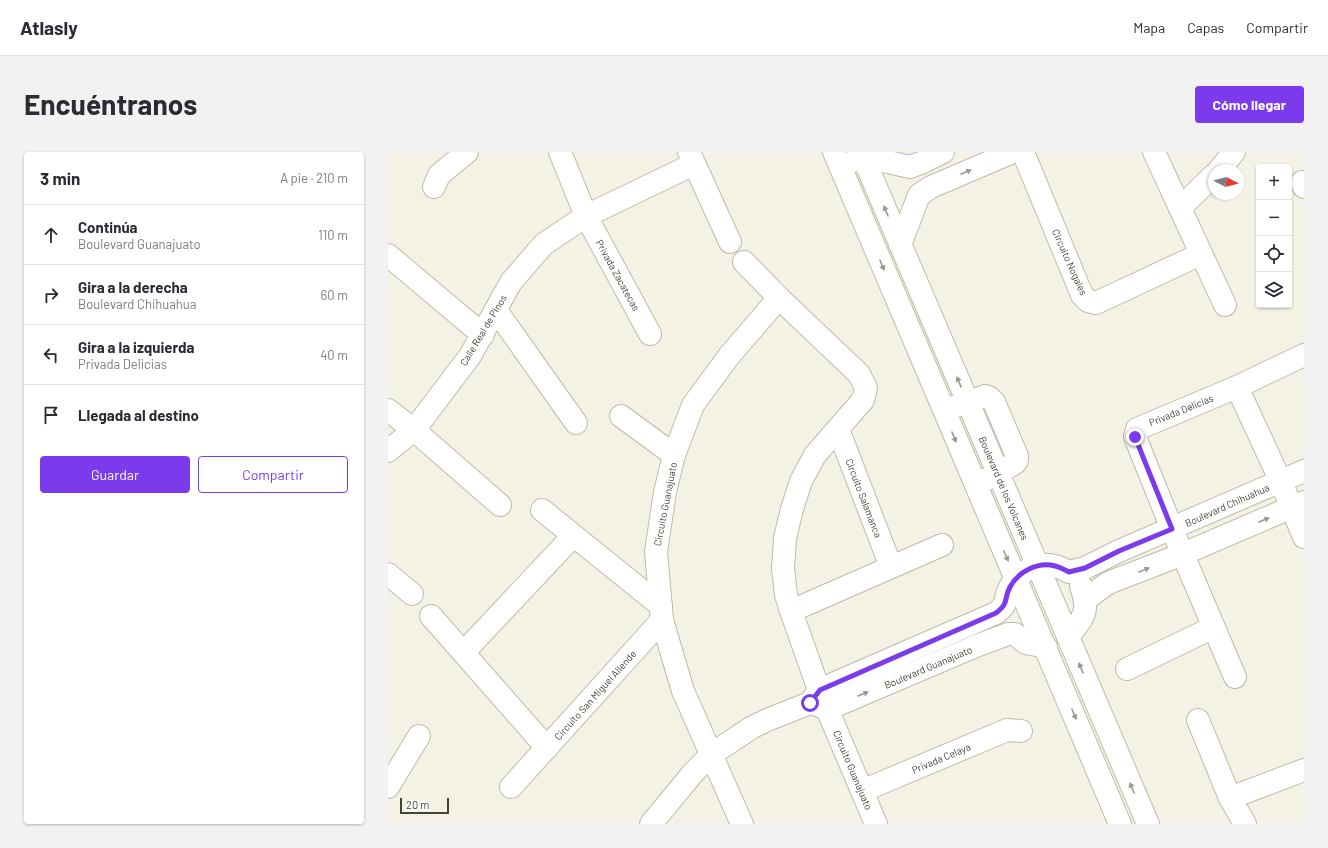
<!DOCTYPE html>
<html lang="es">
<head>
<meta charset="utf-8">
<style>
  :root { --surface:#fff; --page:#f2f2f3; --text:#2b2b33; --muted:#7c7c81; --line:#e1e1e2; --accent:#7c3aed }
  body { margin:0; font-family:Barlow,sans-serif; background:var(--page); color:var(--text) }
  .controls { position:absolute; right:12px; top:12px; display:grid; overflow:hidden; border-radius:4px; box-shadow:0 1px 3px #0004 }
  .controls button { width:36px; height:36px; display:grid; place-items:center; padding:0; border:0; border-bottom:1px solid var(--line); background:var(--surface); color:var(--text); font:20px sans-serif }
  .compass { position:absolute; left:820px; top:12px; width:36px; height:36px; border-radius:50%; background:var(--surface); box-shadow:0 1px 3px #0004; rotate:97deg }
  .scale { position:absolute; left:12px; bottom:10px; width:49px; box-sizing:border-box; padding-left:4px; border:2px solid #454335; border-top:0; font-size:11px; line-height:14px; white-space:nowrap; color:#454335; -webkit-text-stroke:3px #fff; paint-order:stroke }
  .stop { position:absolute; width:12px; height:12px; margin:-9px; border:3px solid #7c3aed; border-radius:50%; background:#fff }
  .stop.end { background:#7c3aed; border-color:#fff; box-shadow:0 1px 4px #0008 }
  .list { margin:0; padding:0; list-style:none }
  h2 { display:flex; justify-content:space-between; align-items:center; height:52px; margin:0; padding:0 16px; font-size:17px }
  h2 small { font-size:13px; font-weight:400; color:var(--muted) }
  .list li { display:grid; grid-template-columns:26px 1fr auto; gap:12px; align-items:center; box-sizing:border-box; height:60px; padding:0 16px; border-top:1px solid var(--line) }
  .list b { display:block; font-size:15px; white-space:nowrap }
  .list p { margin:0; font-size:13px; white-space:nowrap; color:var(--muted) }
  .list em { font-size:13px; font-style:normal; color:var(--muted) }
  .actions { display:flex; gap:8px; padding:12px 16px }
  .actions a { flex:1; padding:9px 0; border:1px solid var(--accent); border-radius:4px; text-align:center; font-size:14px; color:var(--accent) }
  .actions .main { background:var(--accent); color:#fff }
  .icon { flex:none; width:22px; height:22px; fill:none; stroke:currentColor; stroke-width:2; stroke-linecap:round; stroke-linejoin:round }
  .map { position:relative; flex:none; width:916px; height:672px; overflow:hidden; border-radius:4px }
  header { display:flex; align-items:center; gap:24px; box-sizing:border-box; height:56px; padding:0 20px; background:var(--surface); border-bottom:1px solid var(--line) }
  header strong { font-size:19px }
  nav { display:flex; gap:22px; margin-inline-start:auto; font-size:14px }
  .intro { display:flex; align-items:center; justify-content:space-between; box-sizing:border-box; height:96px; padding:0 24px }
  h1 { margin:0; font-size:28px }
  .button { padding:10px 18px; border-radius:4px; background:var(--accent); color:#fff; font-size:14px; font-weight:700 }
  main { display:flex; gap:24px; padding:0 24px }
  aside { flex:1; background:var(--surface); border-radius:4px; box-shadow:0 1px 3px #0004 }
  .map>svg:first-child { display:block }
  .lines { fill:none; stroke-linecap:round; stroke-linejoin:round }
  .minor-casing { stroke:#bebca8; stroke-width:24 }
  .minor { stroke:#fff; stroke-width:22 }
  .oneway { fill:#999890 }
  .route { stroke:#7c3aed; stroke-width:5 }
  .labels { text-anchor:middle; stroke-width:3; stroke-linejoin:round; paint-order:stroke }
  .street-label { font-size:10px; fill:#454335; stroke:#fff }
</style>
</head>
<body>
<header>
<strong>Atlasly</strong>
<nav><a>Mapa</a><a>Capas</a><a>Compartir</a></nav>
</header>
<div class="intro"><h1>Encuéntranos</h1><a class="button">Cómo llegar</a></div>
<main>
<aside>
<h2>3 min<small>A pie · 210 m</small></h2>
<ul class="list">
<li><svg class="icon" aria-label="ahead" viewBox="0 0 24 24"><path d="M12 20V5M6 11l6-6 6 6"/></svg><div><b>Continúa</b><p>Boulevard Guanajuato</p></div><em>110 m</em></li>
<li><svg class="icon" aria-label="right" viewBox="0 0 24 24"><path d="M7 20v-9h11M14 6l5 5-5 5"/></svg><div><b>Gira a la derecha</b><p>Boulevard Chihuahua</p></div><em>60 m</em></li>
<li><svg class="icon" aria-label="left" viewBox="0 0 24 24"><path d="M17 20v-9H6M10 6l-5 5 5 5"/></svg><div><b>Gira a la izquierda</b><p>Privada Delicias</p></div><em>40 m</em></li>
<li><svg class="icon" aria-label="arrive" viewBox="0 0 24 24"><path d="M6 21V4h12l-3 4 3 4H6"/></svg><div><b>Llegada al destino</b></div></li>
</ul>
<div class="actions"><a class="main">Guardar</a><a>Compartir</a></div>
</aside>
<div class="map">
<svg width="916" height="672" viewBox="0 0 916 672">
  <rect width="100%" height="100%" fill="#f3f2e5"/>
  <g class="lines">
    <defs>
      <g id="minor">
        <polyline points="172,0 198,64 262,182"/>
        <polyline points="301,0 342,90"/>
        <path d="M446,0C541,224 638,448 732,672"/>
        <polyline points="473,0 760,672"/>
        <polyline points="635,0 694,143 700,149 708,151 813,102"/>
        <polyline points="766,0 837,153"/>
        <polyline points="466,9 474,4 522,15 535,10 555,0"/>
        <polyline points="831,18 846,0"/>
        <polyline points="914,30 916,35"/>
        <polyline points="46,35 51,23 79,0"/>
        <polyline points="792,56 826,23"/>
        <polyline points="512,93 531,43 543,35 625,0"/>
        <polyline points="0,103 95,183"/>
        <polyline points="356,110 391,146 471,222 478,236 475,248 427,303 413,329 404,357 397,386 395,416 398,443 403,459 431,538 488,672"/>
        <polyline points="108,158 188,271"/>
        <polyline points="849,235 893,330 916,385"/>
        <polyline points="566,255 597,244 602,246 606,250 629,304 629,308 627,311 599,327"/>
        <polyline points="0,258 26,278 112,353"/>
        <polyline points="233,264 286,303"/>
        <polyline points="450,277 503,415"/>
        <polyline points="0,299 26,278 82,204 123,130 156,92 198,64 306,12"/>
        <polyline points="154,358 273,454"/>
        <polyline points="0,422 24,442"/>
        <polyline points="697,448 720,431 795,402 916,350"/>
        <polyline points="403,459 554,393"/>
        <polyline points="43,464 159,596"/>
        <path d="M680,485C696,464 702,461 693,434"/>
        <polyline points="76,500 185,384"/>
        <polyline points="739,517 826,475"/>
        <polyline points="847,525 784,377 747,285 749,277 849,235 916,203"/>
        <polyline points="426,552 440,557 588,494 620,482 627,482 638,491 658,495"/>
        <polyline points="810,568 842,646 857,672"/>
        <polyline points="0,635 31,584"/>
        <polyline points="123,635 274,468"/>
        <polyline points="474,639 619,578 633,579"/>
        <polyline points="842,646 916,618"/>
        <path d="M263,672L305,621L324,602L363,576L379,568L422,551L431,538L608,461C622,450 615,448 622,435C630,420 650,409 667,414C672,415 677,418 681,420L697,416L731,399L916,319"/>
        <polyline points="354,672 295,539 274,468 268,400 277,340 286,303 305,253 341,204 391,146"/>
      </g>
    </defs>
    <use href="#minor" class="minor-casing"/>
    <use href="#minor" class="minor"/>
  </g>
  <defs><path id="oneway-solid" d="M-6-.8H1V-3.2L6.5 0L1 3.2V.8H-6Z"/></defs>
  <g class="oneway">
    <use href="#oneway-solid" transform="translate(578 20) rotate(-23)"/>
    <use href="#oneway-solid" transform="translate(498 59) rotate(-113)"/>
    <use href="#oneway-solid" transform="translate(494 113) rotate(67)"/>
    <use href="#oneway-solid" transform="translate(571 230) rotate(-113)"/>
    <use href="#oneway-solid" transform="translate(566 285) rotate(67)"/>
    <use href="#oneway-solid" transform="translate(876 368) rotate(-23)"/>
    <use href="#oneway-solid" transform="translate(618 404) rotate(66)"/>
    <use href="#oneway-solid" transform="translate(756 418) rotate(-22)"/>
    <use href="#oneway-solid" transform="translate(693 516) rotate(-113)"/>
    <use href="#oneway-solid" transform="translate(475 542) rotate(-23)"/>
    <use href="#oneway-solid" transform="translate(686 562) rotate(67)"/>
    <use href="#oneway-solid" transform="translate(744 636) rotate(-113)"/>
  </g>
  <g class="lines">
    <path class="route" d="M422,551L432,538L608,461C622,450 615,448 622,435C630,420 650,409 667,414C672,415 677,418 681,420L697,416L731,399L784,377L747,285"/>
  </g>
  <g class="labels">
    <g class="street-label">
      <text transform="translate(682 110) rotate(66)" y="4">Circuito Nogales</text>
      <text transform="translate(230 123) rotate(61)" y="4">Privada Zacatecas</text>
      <text transform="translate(95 178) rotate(-59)" y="4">Calle Real de Pinos</text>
      <text transform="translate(793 258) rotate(-22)" y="4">Privada Delicias</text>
      <text transform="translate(616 336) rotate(67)" y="4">Boulevard de los Volcanes</text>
      <text transform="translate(476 346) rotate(69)" y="4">Circuito Salamanca</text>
      <text transform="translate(277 352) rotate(-79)" y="4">Circuito Guanajuato</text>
      <text transform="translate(839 353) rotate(-24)" y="4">Boulevard Chihuahua</text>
      <text transform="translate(540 515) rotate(-23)" y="4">Boulevard Guanajuato</text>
      <text transform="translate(207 543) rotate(-48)" y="4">Circuito San Miguel Allende</text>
      <text transform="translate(553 606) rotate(-23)" y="4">Privada Celaya</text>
      <text transform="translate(465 618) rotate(67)" y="4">Circuito Guanajuato</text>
    </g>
  </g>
</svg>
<div class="controls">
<button>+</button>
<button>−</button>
<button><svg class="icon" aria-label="locate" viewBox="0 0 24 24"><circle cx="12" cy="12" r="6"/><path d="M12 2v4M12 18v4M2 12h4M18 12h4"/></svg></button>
<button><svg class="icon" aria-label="layers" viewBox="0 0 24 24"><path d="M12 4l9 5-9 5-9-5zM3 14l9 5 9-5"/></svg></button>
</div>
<svg class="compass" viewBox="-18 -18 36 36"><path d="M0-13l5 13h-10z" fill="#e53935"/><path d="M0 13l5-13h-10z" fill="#7c7c81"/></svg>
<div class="scale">20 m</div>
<div class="stop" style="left:422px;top:551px"></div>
<div class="stop end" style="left:747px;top:285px"></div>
</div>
</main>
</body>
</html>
